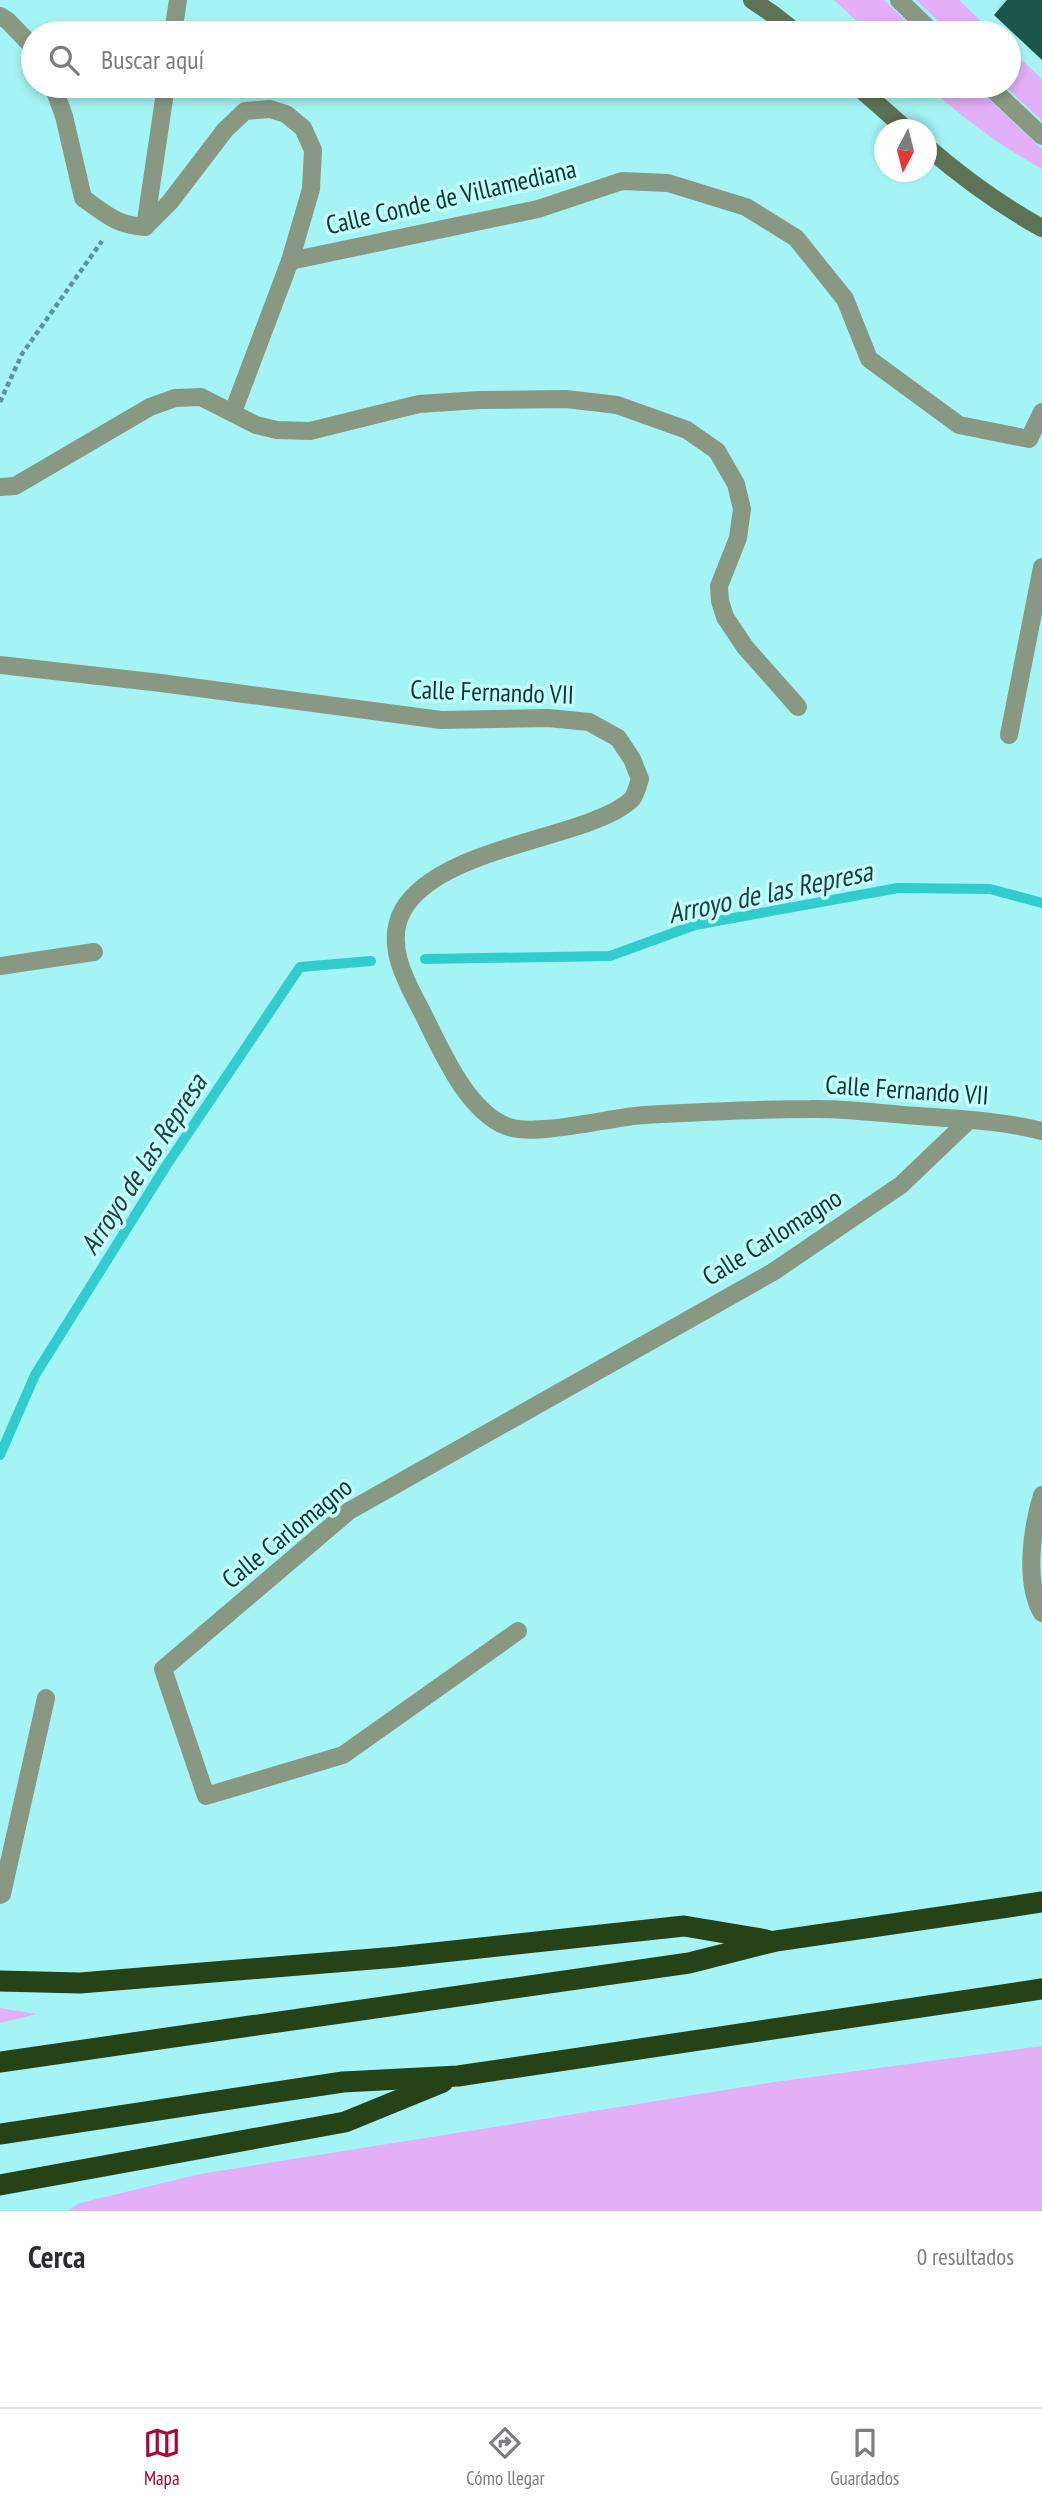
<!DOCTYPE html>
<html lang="es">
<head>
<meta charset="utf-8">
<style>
  :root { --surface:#fff; --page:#f7f7f7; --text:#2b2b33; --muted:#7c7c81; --line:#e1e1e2; --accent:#a50933 }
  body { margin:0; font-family:"PT Sans Narrow",sans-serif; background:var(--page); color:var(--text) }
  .compass { position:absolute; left:874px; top:119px; width:63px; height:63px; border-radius:50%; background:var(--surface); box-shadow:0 4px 10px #0003; rotate:187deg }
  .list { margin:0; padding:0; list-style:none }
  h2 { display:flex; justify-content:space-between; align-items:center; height:91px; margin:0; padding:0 28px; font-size:30px }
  h2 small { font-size:23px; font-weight:400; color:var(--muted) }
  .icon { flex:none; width:38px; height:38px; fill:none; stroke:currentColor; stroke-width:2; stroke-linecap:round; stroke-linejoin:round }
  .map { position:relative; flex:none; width:1042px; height:2211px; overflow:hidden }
  .search { position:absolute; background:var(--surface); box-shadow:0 4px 10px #0003; left:21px; right:21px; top:21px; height:77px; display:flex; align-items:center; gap:18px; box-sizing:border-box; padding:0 24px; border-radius:38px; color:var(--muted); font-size:26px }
  .sheet { height:196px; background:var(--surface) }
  nav { display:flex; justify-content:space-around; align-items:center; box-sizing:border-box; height:98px; border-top:2px solid var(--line); background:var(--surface); font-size:19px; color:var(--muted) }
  nav a { display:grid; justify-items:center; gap:4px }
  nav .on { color:var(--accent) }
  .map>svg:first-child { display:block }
  .green { fill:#e3aff7 }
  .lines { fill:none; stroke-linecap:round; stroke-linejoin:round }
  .stream { stroke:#30ccce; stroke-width:10 }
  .building { fill:#1e5549; filter:url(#shadow) }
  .path { stroke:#5d9596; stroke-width:4.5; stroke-dasharray:5 3.5; stroke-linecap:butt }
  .service { stroke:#899883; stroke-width:18 }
  .minor { stroke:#899883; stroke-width:18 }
  .secondary { stroke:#5e7355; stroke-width:18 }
  .motorway { stroke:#264317; stroke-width:21 }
  .labels { text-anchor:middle; stroke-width:7; stroke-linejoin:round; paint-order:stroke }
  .street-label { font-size:26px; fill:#123334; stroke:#c0feff }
  .water-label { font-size:28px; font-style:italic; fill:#203f3f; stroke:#c0feff }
</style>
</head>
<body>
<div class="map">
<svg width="1042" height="2211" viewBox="0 0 1042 2211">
  <defs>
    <filter id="shadow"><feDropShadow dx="6" dy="-6" stdDeviation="3.5" flood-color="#0004"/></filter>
  </defs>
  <rect width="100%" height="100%" fill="#a5f4f5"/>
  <g class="green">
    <polygon points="834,0 884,0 919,33 870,33"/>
    <polygon points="916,0 959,0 993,33 951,33"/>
    <polygon points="1009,48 1042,79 1042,121 1005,86 1009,86"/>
    <path d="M928,86H975L1042,149V169C1001,146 962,118 928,86Z"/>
    <polygon points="0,2008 37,2014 0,2023"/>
    <polygon points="1042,2046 1042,2211 67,2211 80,2203 200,2174 775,2082"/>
  </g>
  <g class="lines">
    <g class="stream">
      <polyline points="425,959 610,956 695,925 898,888 990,889 1042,903"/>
      <polyline points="0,1455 35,1375 166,1166 300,967 371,961"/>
    </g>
  </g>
  <polygon class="building" points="1007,0 1042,0 1042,60 994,15"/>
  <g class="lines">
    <polyline class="path" points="0,402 22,354 102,241"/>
    <g class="service">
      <polyline points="899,0 933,33"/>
      <polyline points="989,86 1042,136"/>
      <polyline points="1009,735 1042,567"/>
    </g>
    <g class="minor">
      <polyline points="0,16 8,21 33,47"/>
      <polyline points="173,33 178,0"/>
      <path d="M53,86L64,116L83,198C106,214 116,225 145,227L170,202L225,130L245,111L270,109L286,114L303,128L313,150L311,189L290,261L233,412"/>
      <polyline points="145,227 166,86"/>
      <polyline points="290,261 538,209 622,181 668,183 746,207 796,238 845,299 869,359 959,425 1029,439 1042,412"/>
      <polyline points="0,487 15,486 150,407 175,398 201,397 256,425 277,430 310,431 419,404 479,400 566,399 617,405 687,430 717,451 736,484 742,509 738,538 719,586 720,601 725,617 745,647 798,707"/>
      <path d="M0,665L161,683L441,720L548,718L589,722L618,738L632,759L640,779C638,785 636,794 632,799C622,809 607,815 595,820C541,842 433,857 403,910C385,942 404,978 419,1006C439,1044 464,1109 506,1126C534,1138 611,1117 644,1115C700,1112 756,1109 811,1109C847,1108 884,1114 919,1116C960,1119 1002,1121 1042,1131"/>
      <polyline points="0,966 94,952"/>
      <path d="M1042,1495C1032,1528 1024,1582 1042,1613"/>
      <polyline points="518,1631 343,1755 206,1796 163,1669 349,1511 773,1272 901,1185 969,1120"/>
      <polyline points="0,1895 2,1894 46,1698"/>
    </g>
    <g class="secondary">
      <polyline points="752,0 774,15 797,33"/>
      <polyline points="857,86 907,130"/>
      <path d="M926,146C963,178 1000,205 1042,228"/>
    </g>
    <g class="motorway">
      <polyline points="0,1981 80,1983 397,1957 684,1926 767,1940"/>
      <polyline points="0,2062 689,1963 776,1941 1042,1902"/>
      <polyline points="0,2134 343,2082 458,2076 1042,1989"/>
      <polyline points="0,2185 345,2122 443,2082"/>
    </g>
  </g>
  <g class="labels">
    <g class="street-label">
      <text transform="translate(451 197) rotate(-13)" y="9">Calle Conde de Villamediana</text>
      <text transform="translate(492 692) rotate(2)" y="9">Calle Fernando VII</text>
      <text transform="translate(907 1090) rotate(4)" y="9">Calle Fernando VII</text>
      <text transform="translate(772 1237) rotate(-32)" y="9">Calle Carlomagno</text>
      <text transform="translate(287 1533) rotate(-39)" y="9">Calle Carlomagno</text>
    </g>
    <g class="water-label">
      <text transform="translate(770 892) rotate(-12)" y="10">Arroyo de las Represa</text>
      <text transform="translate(143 1164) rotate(-57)" y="10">Arroyo de las Represa</text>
    </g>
  </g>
</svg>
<svg class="compass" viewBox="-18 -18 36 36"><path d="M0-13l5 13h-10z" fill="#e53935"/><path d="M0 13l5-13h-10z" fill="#7c7c81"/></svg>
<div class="search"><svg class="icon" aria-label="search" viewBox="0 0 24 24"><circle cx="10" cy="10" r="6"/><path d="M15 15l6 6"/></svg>Buscar aquí</div>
</div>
<section class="sheet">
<h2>Cerca<small>0 resultados</small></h2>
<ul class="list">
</ul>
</section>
<nav>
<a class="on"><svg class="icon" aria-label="map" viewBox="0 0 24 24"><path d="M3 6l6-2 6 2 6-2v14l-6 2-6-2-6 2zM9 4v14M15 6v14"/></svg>Mapa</a>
<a><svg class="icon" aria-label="directions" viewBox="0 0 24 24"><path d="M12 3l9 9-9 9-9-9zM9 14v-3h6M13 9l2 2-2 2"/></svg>Cómo llegar</a>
<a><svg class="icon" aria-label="saved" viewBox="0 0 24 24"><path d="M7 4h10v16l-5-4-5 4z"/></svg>Guardados</a>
</nav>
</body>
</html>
